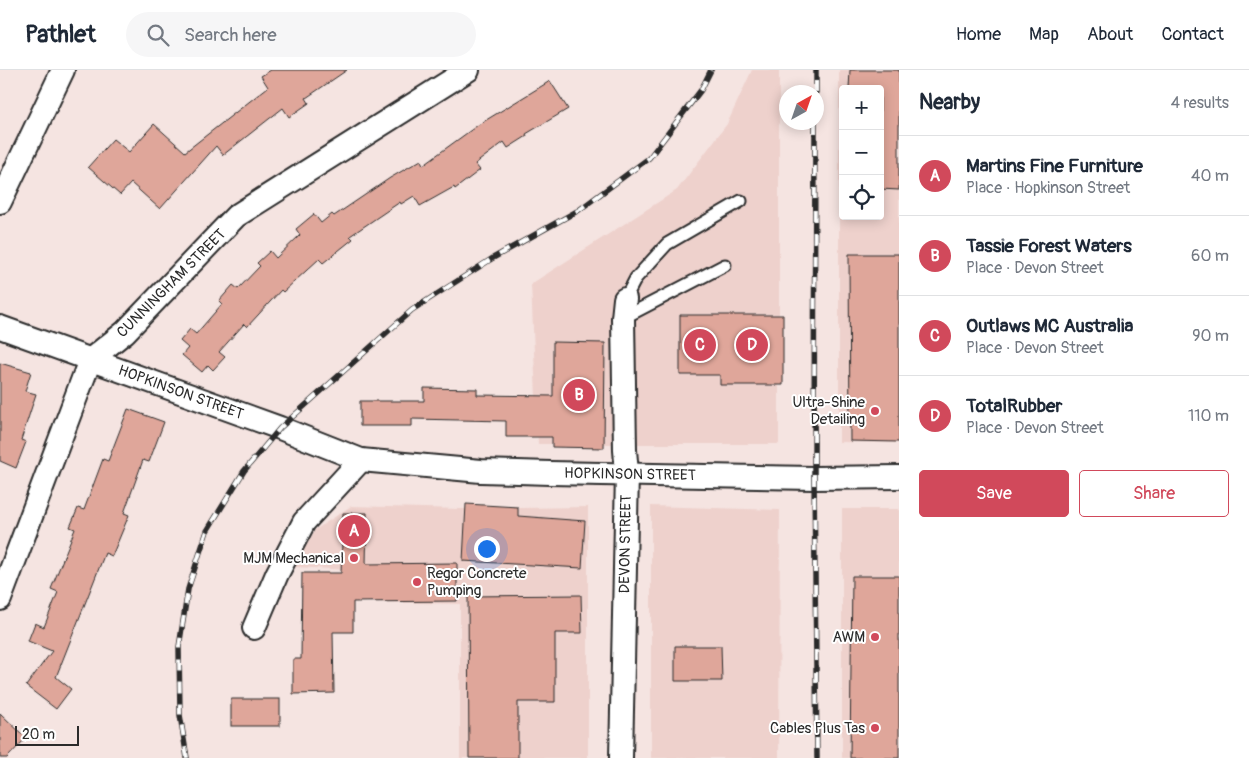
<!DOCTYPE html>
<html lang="en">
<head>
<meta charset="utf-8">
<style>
  :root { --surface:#fff; --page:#f6f6f7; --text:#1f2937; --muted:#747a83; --line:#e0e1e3; --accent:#d1495b }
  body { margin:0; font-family:Pangolin,sans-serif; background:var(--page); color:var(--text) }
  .controls { position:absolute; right:15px; top:15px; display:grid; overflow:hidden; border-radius:5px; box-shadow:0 2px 12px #0003 }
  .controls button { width:45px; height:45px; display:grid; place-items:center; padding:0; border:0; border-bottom:1px solid var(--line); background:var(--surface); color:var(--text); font:25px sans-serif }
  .compass { position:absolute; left:779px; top:15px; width:45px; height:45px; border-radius:50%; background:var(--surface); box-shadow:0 2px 12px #0003; rotate:40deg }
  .scale { position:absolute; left:15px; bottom:12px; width:64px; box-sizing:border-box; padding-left:5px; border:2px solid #2b2b2b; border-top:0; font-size:14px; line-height:18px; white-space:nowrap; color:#2b2b2b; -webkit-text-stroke:4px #fff; paint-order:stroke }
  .you { position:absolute; left:486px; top:478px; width:18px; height:18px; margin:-12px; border:4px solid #fff; border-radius:50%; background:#1a73e8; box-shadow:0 0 0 8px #1a73e833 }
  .badge { display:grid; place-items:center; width:32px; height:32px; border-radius:50%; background:var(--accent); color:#fff; font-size:16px; font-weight:700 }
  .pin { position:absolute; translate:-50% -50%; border:2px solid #fff; box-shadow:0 1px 5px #0006 }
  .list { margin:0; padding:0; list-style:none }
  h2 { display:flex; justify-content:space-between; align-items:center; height:65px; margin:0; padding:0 20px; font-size:21px }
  h2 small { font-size:16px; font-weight:400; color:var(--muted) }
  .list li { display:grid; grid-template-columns:32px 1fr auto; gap:15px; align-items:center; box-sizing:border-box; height:80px; padding:0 20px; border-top:1px solid var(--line) }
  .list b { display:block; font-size:19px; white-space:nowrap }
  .list p { margin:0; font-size:16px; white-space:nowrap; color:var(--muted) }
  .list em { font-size:16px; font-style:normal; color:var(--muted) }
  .actions { display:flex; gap:10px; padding:15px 20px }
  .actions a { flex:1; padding:11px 0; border:1px solid var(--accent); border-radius:5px; text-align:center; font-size:18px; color:var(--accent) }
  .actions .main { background:var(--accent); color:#fff }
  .icon { flex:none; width:28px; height:28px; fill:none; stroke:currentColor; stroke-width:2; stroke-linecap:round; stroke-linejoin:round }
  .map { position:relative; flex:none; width:899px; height:688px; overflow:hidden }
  header { display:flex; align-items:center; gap:30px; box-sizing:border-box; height:70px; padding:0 25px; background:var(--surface); border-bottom:1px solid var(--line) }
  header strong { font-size:24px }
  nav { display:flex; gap:28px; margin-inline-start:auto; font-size:18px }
  .search { width:350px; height:45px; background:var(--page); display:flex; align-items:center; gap:12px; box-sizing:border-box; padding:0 18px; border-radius:28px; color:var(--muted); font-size:19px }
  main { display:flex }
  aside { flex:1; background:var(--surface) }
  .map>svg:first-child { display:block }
  .built { fill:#eed1cc; fill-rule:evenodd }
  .building { fill:#dfa69a; stroke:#2b2b2b }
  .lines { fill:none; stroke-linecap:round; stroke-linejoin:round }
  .lane-casing { stroke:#2b2b2b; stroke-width:15 }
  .street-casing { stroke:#2b2b2b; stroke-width:26 }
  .lane { stroke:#fff; stroke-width:11 }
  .street { stroke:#fff; stroke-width:22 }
  .rail-casing { stroke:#2b2b2b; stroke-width:5.5 }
  .rail { stroke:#fff; stroke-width:4; stroke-dasharray:11; stroke-linecap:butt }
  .poi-dot { fill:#d1495b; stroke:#fff; stroke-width:2 }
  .labels { text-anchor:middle; stroke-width:4; stroke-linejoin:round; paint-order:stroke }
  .street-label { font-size:15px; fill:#2b2b2b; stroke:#fff }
  .poi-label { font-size:15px; fill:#2b2b2b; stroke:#fff; text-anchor:end }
</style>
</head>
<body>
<header>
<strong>Pathlet</strong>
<div class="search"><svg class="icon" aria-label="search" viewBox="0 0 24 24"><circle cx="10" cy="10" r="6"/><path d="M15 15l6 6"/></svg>Search here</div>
<nav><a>Home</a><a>Map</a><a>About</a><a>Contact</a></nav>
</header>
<main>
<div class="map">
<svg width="899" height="688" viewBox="0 0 899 688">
  <rect width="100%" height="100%" fill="#f5e4e1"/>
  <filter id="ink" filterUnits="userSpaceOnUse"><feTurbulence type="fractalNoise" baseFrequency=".02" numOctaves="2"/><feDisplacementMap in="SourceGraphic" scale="10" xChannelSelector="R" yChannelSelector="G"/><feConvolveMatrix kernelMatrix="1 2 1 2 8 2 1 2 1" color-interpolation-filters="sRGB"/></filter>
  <g filter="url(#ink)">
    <g class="built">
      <polygon points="752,0 779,0 779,374 538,374 531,214 677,120 727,54"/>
      <path d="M839,0H899V373L839,372ZM843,19H880V146H843Z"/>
      <polygon points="351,436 460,439 588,437 588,688 460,688 460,534 368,532 368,501 294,497 315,460"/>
      <polygon points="651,436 780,440 779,688 651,688"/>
      <rect x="842" y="439" width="57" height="249"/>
    </g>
    <g class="building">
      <polygon points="271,0 347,0 306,28 309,33 289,47 283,38 223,85 216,76 160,139 131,113 120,125 88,97 113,69 129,82 154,54 185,82 268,17 261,6"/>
      <polygon points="850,0 899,0 899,120 880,119 880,19 849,19"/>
      <polygon points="550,11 568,39 526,64 527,66 508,78 504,72 475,94 480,100 455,119 454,117 420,136 414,126 401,134 400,132 350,166 353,169 323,193 319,189 283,222 281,220 247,257 244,254 219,282 225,287 213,300 208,295 202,302 182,285 188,278 180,271 190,259 196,264 222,234 219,231 233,215 238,219 260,196 257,193 270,181 276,188 300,165 296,159 314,144 321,153 332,144 334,146 390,108 421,90 423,95 478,55"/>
      <polygon points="849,184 899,184 899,372 850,371"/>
      <polygon points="680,245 783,245 783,315 720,315 720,305 680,305"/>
      <polygon points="553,272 605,273 604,378 552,377 552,367 506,367 506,351 412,349 412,356 360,356 360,331 424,331 424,318 477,319 477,325 553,326"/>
      <polygon points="0,293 31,302 25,321 36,324 21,370 26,372 16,398 0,391"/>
      <polygon points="128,339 164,352 149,392 143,390 124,443 129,445 112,486 105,483 56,607 71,619 56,639 26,616 52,581 28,571 35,553 44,557 58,522 51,519 75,459 70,457 78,438 84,440 103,389 108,391"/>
      <polygon points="466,434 518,437 518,446 585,451 582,498 463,491"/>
      <polygon points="343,443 367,443 366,494 457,493 457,531 353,532 353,562 333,562 334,623 293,624 293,589 301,589 302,503 341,503"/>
      <polygon points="852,506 899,506 899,688 850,688"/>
      <polygon points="581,525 582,563 555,563 555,632 518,632 518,688 469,688 468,526"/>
      <polygon points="675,576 721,576 722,611 675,611"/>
      <rect x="231" y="629" width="49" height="27"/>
      <polygon points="0,643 26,668 7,688 0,688"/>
    </g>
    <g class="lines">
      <defs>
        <g id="lane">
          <polyline points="625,229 636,208 667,174 741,131"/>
          <polyline points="623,248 725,195"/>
        </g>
        <g id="street">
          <polyline points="0,132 63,0"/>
          <polyline points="0,257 280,358 361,390 481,401 550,403 814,408 899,407"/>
          <polyline points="0,529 90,290 125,262 236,146 468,0"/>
          <polyline points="254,558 277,504 304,452 361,390"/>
          <polyline points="621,688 627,403 625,380 623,248 625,229"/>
        </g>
      </defs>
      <use href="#lane" class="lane-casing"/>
      <use href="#street" class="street-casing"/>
      <use href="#lane" class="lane"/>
      <use href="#street" class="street"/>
      <defs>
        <g id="rail">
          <polyline points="816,22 816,0"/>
          <polyline points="815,52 814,408 817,688"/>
          <polyline points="187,688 180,645 179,577 188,519 207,461 244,401 280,358 412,240 493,188 579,140 649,88 701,20 711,0"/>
        </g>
      </defs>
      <use href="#rail" class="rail-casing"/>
      <use href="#rail" class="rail"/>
    </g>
  </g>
  <g class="poi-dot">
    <circle cx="875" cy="341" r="5"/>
    <circle cx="354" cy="488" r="5"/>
    <circle cx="417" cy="512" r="5"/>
    <circle cx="875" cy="567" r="5"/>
    <circle cx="875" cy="658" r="5"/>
  </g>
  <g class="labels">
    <g class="street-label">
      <text transform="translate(171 213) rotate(-45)" y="5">CUNNINGHAM STREET</text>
      <text transform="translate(181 322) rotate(20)" y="5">HOPKINSON STREET</text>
      <text transform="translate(630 404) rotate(1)" y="5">HOPKINSON STREET</text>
      <text transform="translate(625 474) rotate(-89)" y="5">DEVON STREET</text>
    </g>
    <g class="poi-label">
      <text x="865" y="337">Ultra-Shine<tspan x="865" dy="17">Detailing</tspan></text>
      <text x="344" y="493">MJM Mechanical</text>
      <text x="427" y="508" text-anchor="start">Regor Concrete<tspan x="427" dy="17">Pumping</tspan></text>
      <text x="865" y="572">AWM</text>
      <text x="865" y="663">Cables Plus Tas</text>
    </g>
  </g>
</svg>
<div class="controls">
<button>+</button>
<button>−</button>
<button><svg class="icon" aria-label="locate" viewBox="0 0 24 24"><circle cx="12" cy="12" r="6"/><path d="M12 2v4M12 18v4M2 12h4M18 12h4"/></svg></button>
</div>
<svg class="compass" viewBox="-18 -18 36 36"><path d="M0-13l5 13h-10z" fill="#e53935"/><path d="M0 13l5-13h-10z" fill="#747a83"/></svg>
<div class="scale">20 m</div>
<div class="you"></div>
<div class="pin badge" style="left:354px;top:461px">A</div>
<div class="pin badge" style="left:579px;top:325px">B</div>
<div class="pin badge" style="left:700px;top:275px">C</div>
<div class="pin badge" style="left:752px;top:275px">D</div>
</div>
<aside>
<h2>Nearby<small>4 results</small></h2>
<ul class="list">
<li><span class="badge">A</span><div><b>Martins Fine Furniture</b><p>Place · Hopkinson Street</p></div><em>40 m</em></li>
<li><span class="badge">B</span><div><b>Tassie Forest Waters</b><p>Place · Devon Street</p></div><em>60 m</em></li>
<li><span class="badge">C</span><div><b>Outlaws MC Australia</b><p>Place · Devon Street</p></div><em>90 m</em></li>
<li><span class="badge">D</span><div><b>TotalRubber</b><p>Place · Devon Street</p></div><em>110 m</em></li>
</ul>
<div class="actions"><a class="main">Save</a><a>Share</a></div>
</aside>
</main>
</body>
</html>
